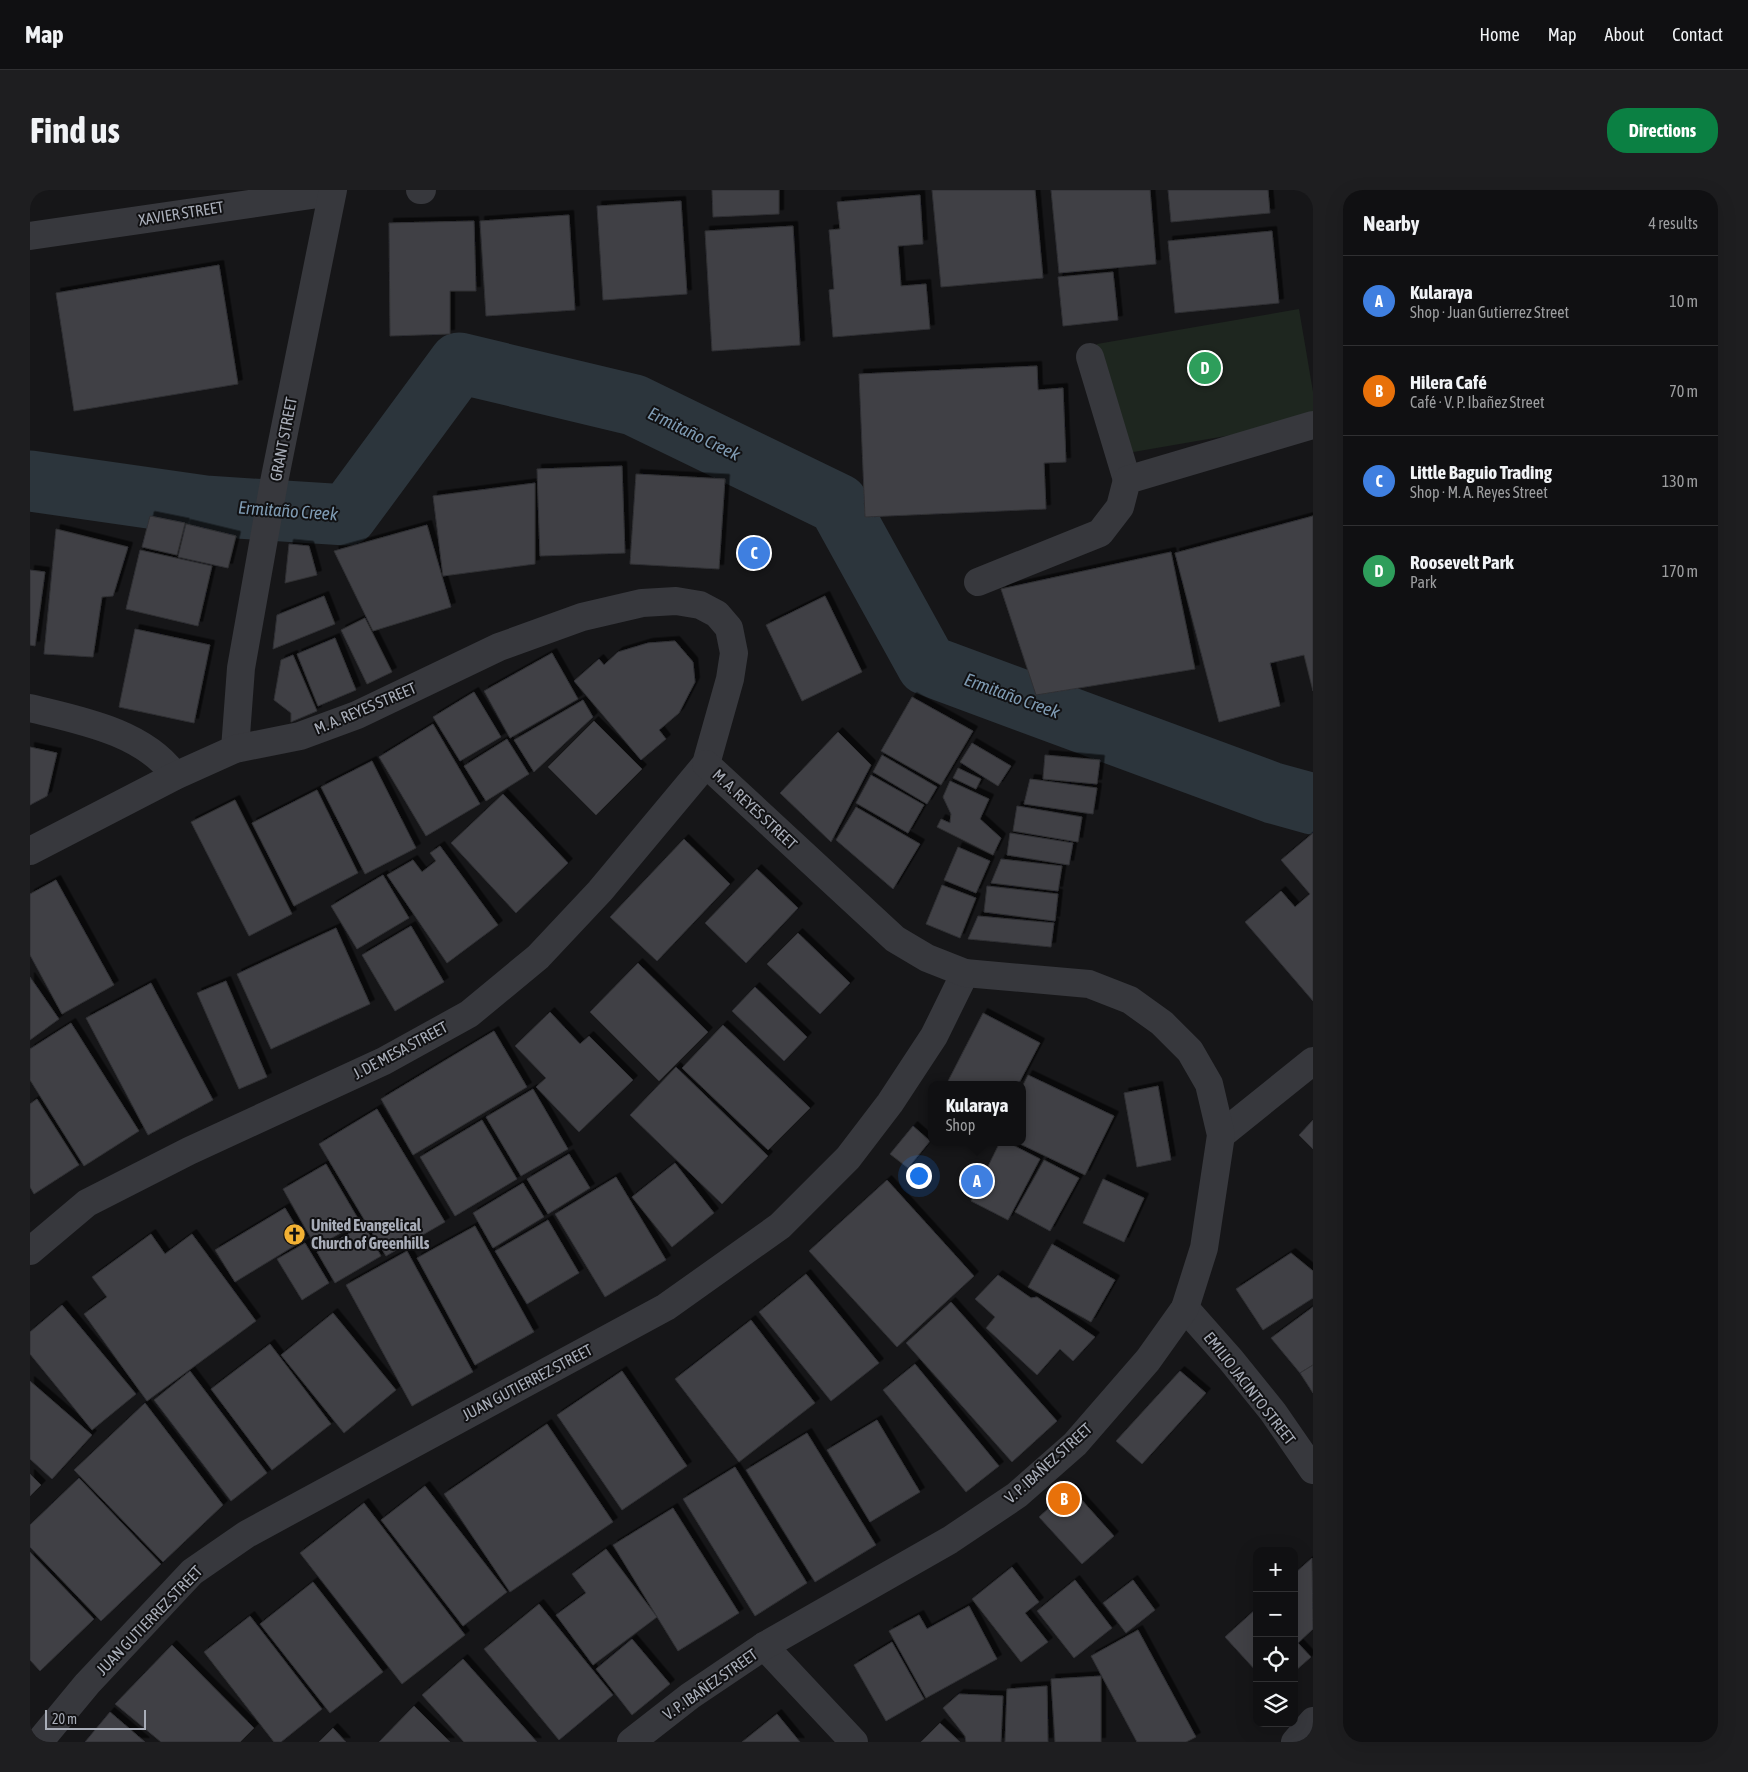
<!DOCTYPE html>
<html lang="en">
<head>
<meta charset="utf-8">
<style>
  :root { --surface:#101012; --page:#1e1e20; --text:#f1f3f6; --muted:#9c9d9f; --line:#303032; --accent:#0b8043 }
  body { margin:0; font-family:"Asap Condensed",sans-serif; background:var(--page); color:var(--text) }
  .controls { position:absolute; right:15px; bottom:15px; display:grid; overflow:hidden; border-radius:10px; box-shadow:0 5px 20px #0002 }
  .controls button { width:45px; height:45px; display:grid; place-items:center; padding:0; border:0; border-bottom:1px solid var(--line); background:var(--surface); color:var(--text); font:25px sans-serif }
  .scale { position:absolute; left:15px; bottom:12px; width:101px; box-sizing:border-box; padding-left:5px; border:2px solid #a8adb8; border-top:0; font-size:14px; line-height:18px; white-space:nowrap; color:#a8adb8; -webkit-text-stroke:4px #111113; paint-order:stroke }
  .you { position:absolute; left:888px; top:985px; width:18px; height:18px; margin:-12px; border:4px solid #fff; border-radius:50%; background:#1a73e8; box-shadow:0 0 0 8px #1a73e833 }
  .badge { display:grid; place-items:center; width:32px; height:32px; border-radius:50%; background:var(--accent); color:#fff; font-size:16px; font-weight:700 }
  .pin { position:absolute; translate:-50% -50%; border:2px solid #fff; box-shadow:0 1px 5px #0006 }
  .popup { position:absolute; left:898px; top:891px; width:98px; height:65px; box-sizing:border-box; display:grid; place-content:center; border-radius:10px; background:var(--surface); filter:drop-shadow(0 1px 4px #0005); font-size:16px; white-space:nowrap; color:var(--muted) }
  .popup b { font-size:19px; color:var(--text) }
  .popup::after { content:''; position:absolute; left:50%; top:100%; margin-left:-10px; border:10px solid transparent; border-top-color:var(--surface) }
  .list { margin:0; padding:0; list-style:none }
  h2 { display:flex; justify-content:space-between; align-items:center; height:65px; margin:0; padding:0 20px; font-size:21px }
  h2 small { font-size:16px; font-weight:400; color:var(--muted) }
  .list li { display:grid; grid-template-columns:32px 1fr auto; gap:15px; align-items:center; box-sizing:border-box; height:90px; padding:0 20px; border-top:1px solid var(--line) }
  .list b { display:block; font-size:19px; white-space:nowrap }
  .list p { margin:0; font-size:16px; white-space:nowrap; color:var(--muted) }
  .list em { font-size:16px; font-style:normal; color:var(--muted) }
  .icon { flex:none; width:28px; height:28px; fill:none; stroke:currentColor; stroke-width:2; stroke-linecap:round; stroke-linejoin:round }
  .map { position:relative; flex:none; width:1283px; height:1552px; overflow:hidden; border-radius:20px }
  header { display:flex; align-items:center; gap:30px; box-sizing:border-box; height:70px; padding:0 25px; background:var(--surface); border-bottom:1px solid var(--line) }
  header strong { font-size:24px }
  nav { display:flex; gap:28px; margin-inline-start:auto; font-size:18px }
  .intro { display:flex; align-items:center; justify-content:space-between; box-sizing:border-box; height:120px; padding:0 30px }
  h1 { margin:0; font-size:35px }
  .button { padding:12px 22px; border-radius:20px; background:var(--accent); color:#fff; font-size:18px; font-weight:700 }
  main { display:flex; gap:30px; padding:0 30px }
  aside { flex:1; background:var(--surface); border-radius:20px; box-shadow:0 5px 20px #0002 }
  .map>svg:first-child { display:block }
  .green { fill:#1e261f }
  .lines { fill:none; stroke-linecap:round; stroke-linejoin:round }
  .river { stroke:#2c353c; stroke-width:61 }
  .building { fill:#404145; stroke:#303034; filter:url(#shadow) }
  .minor { stroke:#37383d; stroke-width:28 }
  .labels { text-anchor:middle; stroke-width:4; stroke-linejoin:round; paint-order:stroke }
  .street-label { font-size:16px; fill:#a8adb8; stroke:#111113 }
  .poi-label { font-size:16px; font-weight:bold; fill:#a8adb8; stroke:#111113; text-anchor:start }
  .water-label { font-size:18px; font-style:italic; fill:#7f9bb3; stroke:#111113 }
</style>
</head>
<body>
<header>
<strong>Map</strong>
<nav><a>Home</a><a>Map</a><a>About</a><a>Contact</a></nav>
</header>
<div class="intro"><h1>Find us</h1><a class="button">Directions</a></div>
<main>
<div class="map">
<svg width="1283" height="1552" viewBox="0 0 1283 1552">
  <defs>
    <filter id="shadow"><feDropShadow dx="4.5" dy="-4.5" stdDeviation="0" flood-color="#0009"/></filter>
  </defs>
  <rect width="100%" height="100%" fill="#161618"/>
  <polygon class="green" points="1269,119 1283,202 1283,231 1086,265 1067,154"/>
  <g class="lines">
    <polyline class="river" points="0,291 175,316 317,325 429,173 604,215 808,314 897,475 1243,603 1283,614"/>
  </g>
  <g class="building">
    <polygon points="682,0 749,0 749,24 683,27"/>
    <polygon points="902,0 1005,0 1013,88 911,97"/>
    <polygon points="1021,0 1120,0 1126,74 1029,83"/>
    <polygon points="1138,0 1238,0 1240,23 1141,32"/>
    <polygon points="890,5 893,54 868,56 871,96 896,94 900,139 803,147 799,100 804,99 799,40 810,39 807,12"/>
    <polygon points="651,11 657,104 573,110 567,16"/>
    <polygon points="539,25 545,120 456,126 450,31"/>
    <polygon points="444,31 446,101 420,101 420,144 360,146 359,33"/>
    <polygon points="763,36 770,155 682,161 675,41"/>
    <polygon points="1242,41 1249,113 1145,123 1138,51"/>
    <polygon points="189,75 208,194 44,221 26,103"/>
    <polygon points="1083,82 1088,130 1033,136 1028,87"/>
    <polygon points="1007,176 1008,200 1033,198 1036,272 1014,273 1016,319 835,327 829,184"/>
    <polygon points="592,276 595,363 510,366 507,279"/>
    <polygon points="606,284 695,289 689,379 600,374"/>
    <polygon points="505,293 505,374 413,386 403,306"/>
    <polygon points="120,326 155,333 147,365 112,357"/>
    <polygon points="1283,326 1283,501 1274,465 1240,473 1250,516 1189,532 1145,363"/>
    <polygon points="156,334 206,346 198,378 148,367"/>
    <polygon points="397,335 421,417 343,441 304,361"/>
    <polygon points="26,339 98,357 83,406 72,407 63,467 14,464"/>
    <polygon points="259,354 279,356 287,385 255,393"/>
    <polygon points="110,360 182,376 168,436 96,419"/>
    <polygon points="1141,362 1165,479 1006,505 971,399"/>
    <polygon points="0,380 15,382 5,456 0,455"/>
    <polygon points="294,406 305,434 243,459 247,425"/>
    <polygon points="795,406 832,482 772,511 736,435"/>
    <polygon points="335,428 362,482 337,494 311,440"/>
    <polygon points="105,439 180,455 164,533 89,517"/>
    <polygon points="305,448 326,500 288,516 267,464"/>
    <polygon points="645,451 663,472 665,492 649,523 629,540 636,549 611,570 544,491 569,469 574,475 588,462 618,453"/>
    <polygon points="522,463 548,509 480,548 454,501"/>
    <polygon points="263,465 287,521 261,532 261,523 244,510 251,470"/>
    <polygon points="444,502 471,547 430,571 403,527"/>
    <polygon points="882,507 943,541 911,595 851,561"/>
    <polygon points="553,510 563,527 504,582 484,550"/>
    <polygon points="564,531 612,579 566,625 518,577"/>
    <polygon points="403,534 450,614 396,646 349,567"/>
    <polygon points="808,542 841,575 801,652 750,603"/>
    <polygon points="477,549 499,584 456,611 434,576"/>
    <polygon points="942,553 981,576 968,596 930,572"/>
    <polygon points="0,557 27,563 17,606 0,615"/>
    <polygon points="852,565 907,597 897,614 843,582"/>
    <polygon points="1015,565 1070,570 1067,594 1013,589"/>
    <polygon points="342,571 386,658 335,684 291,597"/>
    <polygon points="928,578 951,589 946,599 923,588"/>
    <polygon points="841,585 894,615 878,643 826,613"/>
    <polygon points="1000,589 1067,598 1063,624 994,614"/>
    <polygon points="920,591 959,609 950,629 971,648 963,665 907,637 911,629 920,633 921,624 913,607"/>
    <polygon points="287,600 328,683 264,716 222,633"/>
    <polygon points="473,604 538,673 486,723 421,653"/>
    <polygon points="205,610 262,724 219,746 161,632"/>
    <polygon points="987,616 1052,627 1048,652 983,641"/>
    <polygon points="826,617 890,654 863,699 806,650"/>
    <polygon points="980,643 1043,653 1039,675 977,665"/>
    <polygon points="1283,643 1283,811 1215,732 1251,701 1265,717 1280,704 1251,670"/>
    <polygon points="654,649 700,694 627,771 580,727"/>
    <polygon points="410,656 468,735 417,773 357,685 383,670 392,682 406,671 400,663"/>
    <polygon points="928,657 960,671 946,703 914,690"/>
    <polygon points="971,669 1032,676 1028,701 961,693"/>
    <polygon points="727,679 768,718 716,773 675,733"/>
    <polygon points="353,685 379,728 327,759 301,716"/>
    <polygon points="26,690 84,795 32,824 0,765 0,704"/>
    <polygon points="912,695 946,708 930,748 896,734"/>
    <polygon points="957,696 1028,704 1025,731 954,722"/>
    <polygon points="948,726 1024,733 1021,757 938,749"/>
    <polygon points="381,736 414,792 365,821 332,765"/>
    <polygon points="306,738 340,814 241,859 207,784"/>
    <polygon points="768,743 820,793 790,824 737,774"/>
    <polygon points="608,773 678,842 629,891 560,822"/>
    <polygon points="0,787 29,829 0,850"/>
    <polygon points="196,791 237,887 209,899 167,803"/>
    <polygon points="121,793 183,910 118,945 56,828"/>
    <polygon points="725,797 777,847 754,871 702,821"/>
    <polygon points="520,822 550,854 559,846 603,890 549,942 506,897 516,888 485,856"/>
    <polygon points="953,823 1010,853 988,895 916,895"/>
    <polygon points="41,833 109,941 54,976 0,890 0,859"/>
    <polygon points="693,835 780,918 738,960 652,878"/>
    <polygon points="464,841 497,897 383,965 351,909"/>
    <polygon points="646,877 738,966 692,1014 600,925"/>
    <polygon points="998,885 1084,926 1055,985 986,952 992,952 992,897"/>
    <polygon points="1128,896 1141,970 1107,977 1094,903"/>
    <polygon points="503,899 538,959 491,986 456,927"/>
    <polygon points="7,909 49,975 4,1004 0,997 0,914"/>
    <polygon points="347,919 415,1032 356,1066 289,954"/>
    <polygon points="452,930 487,989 425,1026 390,967"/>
    <polygon points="1283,930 1283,959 1269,945"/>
    <polygon points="883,936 900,951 878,978 860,964"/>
    <polygon points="970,952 977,952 1010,969 978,1030 941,1011"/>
    <polygon points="539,964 560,998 518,1024 497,989"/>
    <polygon points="1014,970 1049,988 1020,1041 985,1022"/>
    <polygon points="645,973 684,1023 642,1057 602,1007"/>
    <polygon points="296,974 330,1032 286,1057 253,999"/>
    <polygon points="586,987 636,1070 575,1107 525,1024"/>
    <polygon points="1073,989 1114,1008 1094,1052 1053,1033"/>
    <polygon points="857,990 944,1086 867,1157 779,1061"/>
    <polygon points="493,993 514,1027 463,1058 443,1023"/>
    <polygon points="255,1018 274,1050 205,1092 185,1060"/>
    <polygon points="518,1030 549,1083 497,1114 465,1061"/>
    <polygon points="334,1035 351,1066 305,1093 287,1062"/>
    <polygon points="445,1036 504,1142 445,1175 387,1068"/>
    <polygon points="121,1044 135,1064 162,1044 226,1131 117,1211 54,1124 77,1107 62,1087"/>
    <polygon points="275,1053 299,1093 272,1110 247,1069"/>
    <polygon points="1022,1054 1085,1090 1061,1132 998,1097"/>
    <polygon points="377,1061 443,1182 382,1216 316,1095"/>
    <polygon points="1261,1063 1283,1081 1283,1108 1233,1140 1206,1099"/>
    <polygon points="776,1084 849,1173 801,1211 729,1122"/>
    <polygon points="968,1085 1001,1108 1007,1107 1065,1147 1043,1171 1030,1159 1007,1185 956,1138 965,1127 945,1109"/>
    <polygon points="921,1112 1027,1231 982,1272 876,1153"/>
    <polygon points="32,1115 106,1204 62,1240 0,1164 0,1142"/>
    <polygon points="1283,1117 1283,1175 1270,1183 1241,1148"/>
    <polygon points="303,1123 366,1200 314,1243 251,1165"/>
    <polygon points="721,1130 785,1213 709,1272 645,1189"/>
    <polygon points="240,1154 301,1234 242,1280 181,1199"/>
    <polygon points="885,1174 969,1276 936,1302 853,1200"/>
    <polygon points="1283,1175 1283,1203 1270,1183"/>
    <polygon points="160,1181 237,1283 201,1311 124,1210"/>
    <polygon points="592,1181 657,1276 592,1320 527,1225"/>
    <polygon points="1150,1181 1176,1203 1112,1274 1086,1251"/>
    <polygon points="0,1191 62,1245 22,1289 0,1269"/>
    <polygon points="115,1213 193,1315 133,1372 44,1280"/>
    <polygon points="847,1230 890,1302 840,1332 797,1260"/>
    <polygon points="517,1234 583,1332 480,1402 414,1304"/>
    <polygon points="777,1243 846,1355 785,1392 716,1280"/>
    <polygon points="705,1277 777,1393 725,1426 653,1309"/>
    <polygon points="0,1284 11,1295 0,1306"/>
    <polygon points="49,1288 131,1374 71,1431 0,1357 0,1335"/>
    <polygon points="395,1296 477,1402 433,1436 351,1330"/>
    <polygon points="1041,1298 1084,1346 1052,1374 1009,1327"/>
    <polygon points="334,1313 435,1445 372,1494 270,1363"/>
    <polygon points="643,1318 709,1423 648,1461 583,1355"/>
    <polygon points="576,1359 627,1427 563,1475 526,1425 556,1403 542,1384"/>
    <polygon points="0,1362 64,1429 10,1481 0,1470"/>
    <polygon points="1282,1368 1283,1439 1268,1453 1281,1467 1264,1482 1264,1384"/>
    <polygon points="982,1377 1009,1412 995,1423 1018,1452 991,1472 942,1409"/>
    <polygon points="1045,1390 1082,1438 1044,1468 1007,1421"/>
    <polygon points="1103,1390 1125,1420 1096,1443 1073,1413"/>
    <polygon points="283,1392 353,1482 300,1523 230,1434"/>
    <polygon points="509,1414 583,1505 529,1550 454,1459"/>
    <polygon points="939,1416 967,1469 896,1508 859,1441 889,1425 897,1439"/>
    <polygon points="1227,1418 1227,1482 1195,1447"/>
    <polygon points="220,1426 292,1519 251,1552 244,1552 174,1462"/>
    <polygon points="1108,1440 1166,1547 1156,1552 1107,1552 1061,1466"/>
    <polygon points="602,1449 640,1494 602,1525 566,1479"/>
    <polygon points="862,1452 894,1509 856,1531 824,1475"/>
    <polygon points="142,1455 224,1538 210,1552 131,1552 85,1514"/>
    <polygon points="433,1469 507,1552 434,1552 392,1505"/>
    <polygon points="1071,1486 1071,1552 1025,1552 1021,1489"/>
    <polygon points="1017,1496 1018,1552 975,1552 977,1499"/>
    <polygon points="929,1504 973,1506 971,1552 936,1552 935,1546 913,1518"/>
    <polygon points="384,1516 420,1552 349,1552"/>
    <polygon points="80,1522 115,1552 55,1552"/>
    <polygon points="747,1524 770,1552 712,1552"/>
    <polygon points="910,1533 930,1552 891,1552"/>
    <polygon points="303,1538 316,1552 289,1552"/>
  </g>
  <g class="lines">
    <g class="minor">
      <polyline points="390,0 392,0"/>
      <polyline points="0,46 302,2"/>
      <polyline points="1060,167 1097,290"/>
      <polyline points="948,392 1070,343 1090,317 1097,290 1283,235"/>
      <path d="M0,518C49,530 115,542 145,586"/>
      <polyline points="205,559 211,478 244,292 303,0"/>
      <polyline points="0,661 145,586 205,559 270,546 327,525 469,457 552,427 612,413 646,411 670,415 687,424 699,438 704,463 700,489 676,574 570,701 508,767 439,824 354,871 159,961 57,1013 0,1061"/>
      <polyline points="1191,945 1283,871"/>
      <polyline points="1155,1118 1201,1170 1243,1222 1283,1280"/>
      <polyline points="734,1456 824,1552"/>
      <polyline points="9,1552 57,1494 162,1382 217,1344 636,1117 750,1036 818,968 860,913 904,846 935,783"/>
      <polyline points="601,1552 660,1506 734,1456 920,1350 987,1305 1045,1254 1118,1170 1155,1118 1174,1058 1191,945 1179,894 1160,861 1132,833 1100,810 1059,794 935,783 897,768 865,749 676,574"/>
      <polyline points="1265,1552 1283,1531"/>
    </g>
  </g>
  <defs>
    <symbol id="church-disc" viewBox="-11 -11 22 22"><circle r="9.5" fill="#f2b134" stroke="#111113"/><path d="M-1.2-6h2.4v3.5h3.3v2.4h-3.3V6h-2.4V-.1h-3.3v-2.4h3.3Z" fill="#111"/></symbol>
  </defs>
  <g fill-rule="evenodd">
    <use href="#church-disc" x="252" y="1032" width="25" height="25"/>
  </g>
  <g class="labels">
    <g class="street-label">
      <text transform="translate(151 23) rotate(-9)" y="6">XAVIER STREET</text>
      <text transform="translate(253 249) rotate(-79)" y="6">GRANT STREET</text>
      <text transform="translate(335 518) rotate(-23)" y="6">M. A. REYES STREET</text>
      <text transform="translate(725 619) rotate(43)" y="6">M. A. REYES STREET</text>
      <text transform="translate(370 860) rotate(-28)" y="6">J. DE MESA STREET</text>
      <text transform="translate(497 1192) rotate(-28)" y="6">JUAN GUTIERREZ STREET</text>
      <text transform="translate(1220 1198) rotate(52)" y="6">EMILIO JACINTO STREET</text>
      <text transform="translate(1018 1273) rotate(-42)" y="6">V. P. IBAÑEZ STREET</text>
      <text transform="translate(119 1430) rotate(-46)" y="6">JUAN GUTIERREZ STREET</text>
      <text transform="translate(680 1494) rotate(-35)" y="6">V. P. IBAÑEZ STREET</text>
    </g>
    <g class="poi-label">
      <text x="281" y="1041">United Evangelical<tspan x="281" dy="18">Church of Greenhills</tspan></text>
    </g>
    <g class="water-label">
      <text transform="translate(664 244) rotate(26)" y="6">Ermitaño Creek</text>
      <text transform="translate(258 321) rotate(4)" y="6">Ermitaño Creek</text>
      <text transform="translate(982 506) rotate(20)" y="6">Ermitaño Creek</text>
    </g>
  </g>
</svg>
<div class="controls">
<button>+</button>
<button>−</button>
<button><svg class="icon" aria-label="locate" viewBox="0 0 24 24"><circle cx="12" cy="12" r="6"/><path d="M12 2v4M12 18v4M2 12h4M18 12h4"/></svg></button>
<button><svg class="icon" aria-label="layers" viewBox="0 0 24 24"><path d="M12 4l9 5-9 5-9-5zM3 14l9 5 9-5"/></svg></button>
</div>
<div class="scale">20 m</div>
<div class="you"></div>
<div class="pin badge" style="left:947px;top:991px;background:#3f7fe0">A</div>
<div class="popup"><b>Kularaya</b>Shop</div>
<div class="pin badge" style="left:1034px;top:1309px;background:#e8710a">B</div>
<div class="pin badge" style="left:724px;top:363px;background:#3f7fe0">C</div>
<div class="pin badge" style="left:1175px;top:178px;background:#2e9e5b">D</div>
</div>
<aside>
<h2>Nearby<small>4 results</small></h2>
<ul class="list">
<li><span class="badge" style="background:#3f7fe0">A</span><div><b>Kularaya</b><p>Shop · Juan Gutierrez Street</p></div><em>10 m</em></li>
<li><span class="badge" style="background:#e8710a">B</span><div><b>Hilera Café</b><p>Café · V. P. Ibañez Street</p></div><em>70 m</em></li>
<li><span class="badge" style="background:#3f7fe0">C</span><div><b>Little Baguio Trading</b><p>Shop · M. A. Reyes Street</p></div><em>130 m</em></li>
<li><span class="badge" style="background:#2e9e5b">D</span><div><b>Roosevelt Park</b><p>Park</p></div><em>170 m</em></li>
</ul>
</aside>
</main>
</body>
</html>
